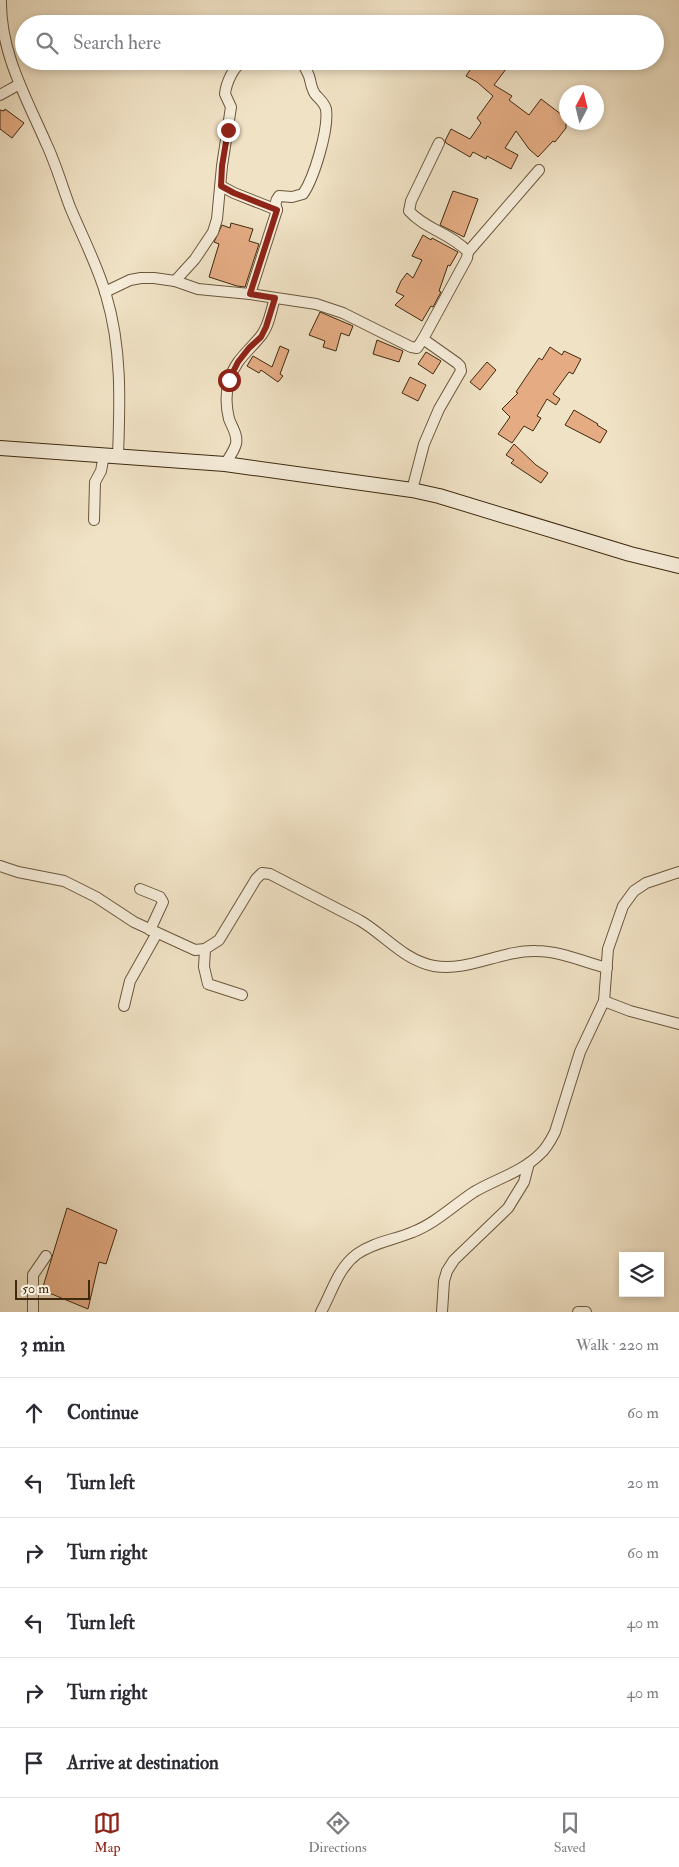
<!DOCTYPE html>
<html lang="en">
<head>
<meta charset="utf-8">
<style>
  :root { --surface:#fff; --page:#f2f2f3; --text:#2b2b33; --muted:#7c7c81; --line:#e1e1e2; --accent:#8f2418 }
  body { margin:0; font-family:"IM FELL Double Pica",serif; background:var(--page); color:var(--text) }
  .controls { position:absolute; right:15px; bottom:15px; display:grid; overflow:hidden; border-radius:0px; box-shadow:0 2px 8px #0003 }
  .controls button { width:45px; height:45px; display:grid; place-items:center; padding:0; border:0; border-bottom:1px solid var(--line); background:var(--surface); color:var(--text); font:25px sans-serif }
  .compass { position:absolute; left:559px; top:85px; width:45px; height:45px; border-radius:50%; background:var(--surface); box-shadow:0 2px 8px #0003; rotate:7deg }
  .scale { position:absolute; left:15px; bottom:12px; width:75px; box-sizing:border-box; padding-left:5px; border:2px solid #3f290f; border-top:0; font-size:14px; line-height:18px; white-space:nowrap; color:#3f290f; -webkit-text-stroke:4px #f5ecd9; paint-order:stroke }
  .stop { position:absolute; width:15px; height:15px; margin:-11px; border:4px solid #8f2418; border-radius:50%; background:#fff }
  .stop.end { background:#8f2418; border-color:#fff; box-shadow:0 1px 5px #0008 }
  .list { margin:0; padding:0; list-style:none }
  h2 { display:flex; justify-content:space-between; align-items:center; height:65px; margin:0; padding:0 20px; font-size:21px }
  h2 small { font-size:16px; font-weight:400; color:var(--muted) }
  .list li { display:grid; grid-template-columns:32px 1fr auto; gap:15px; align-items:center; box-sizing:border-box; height:70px; padding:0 20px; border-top:1px solid var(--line) }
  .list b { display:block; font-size:19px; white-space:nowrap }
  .list em { font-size:16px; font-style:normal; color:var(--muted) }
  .icon { flex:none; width:28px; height:28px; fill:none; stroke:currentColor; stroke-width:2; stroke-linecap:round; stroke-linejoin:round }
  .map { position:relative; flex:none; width:679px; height:1312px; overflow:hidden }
  .search { position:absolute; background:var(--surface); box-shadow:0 2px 8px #0003; left:15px; right:15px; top:15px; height:55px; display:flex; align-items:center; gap:12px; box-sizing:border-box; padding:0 18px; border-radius:28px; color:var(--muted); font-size:19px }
  .sheet { height:485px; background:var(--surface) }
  nav { display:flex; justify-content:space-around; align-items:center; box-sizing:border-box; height:70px; border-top:1px solid var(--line); background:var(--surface); font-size:14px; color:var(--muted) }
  nav a { display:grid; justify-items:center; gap:2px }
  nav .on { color:var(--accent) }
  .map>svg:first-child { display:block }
  .building { fill:#e5ac84; stroke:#3f290f }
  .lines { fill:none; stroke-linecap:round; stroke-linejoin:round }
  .street-casing { stroke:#6b573c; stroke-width:12 }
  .secondary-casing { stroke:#3f290f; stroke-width:16 }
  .street { stroke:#f5ecd9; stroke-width:10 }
  .secondary { stroke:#f5ecd9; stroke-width:14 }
  .route { stroke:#8f2418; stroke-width:6 }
</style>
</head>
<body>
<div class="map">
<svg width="679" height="1312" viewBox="0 0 679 1312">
  <rect width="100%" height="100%" fill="#f0e2c5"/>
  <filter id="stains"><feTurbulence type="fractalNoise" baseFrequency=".004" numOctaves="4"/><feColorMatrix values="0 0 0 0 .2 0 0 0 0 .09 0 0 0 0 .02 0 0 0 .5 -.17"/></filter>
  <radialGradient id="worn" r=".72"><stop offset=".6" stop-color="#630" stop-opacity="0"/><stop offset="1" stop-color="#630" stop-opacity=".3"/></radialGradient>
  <g class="building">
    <polygon points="476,61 512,61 494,85 512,96 509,100 529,115 541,99 566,118 566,128 555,142 553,141 538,157 529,149 516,131 505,148 518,155 511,169 487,156 486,159 473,152 470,157 446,143 445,141 451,129 470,139 481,123 477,118 493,96 477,82 466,76"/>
    <polygon points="5,109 24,123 12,138 0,129 0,110 4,111"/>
    <polygon points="453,191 478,199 464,237 440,225"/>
    <polygon points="231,223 253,229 249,241 259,244 245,287 237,286 209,277 219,244 214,242 222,225 230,228"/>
    <polygon points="423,235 431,240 432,238 458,252 450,266 448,265 439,291 441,292 433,307 431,306 422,321 395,305 404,296 396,292 401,281 407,273 413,278 422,260 412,256"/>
    <polygon points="320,312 353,326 349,336 341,333 336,351 323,347 325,341 309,335"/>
    <polygon points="377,340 403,351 399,362 373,354"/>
    <polygon points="280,346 289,350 280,374 283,376 278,382 261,370 259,373 247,366 253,356 272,367"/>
    <polygon points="550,347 562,355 564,351 581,359 573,374 569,372 553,394 560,399 556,405 547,399 537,416 541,418 533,431 524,426 512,443 498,434 510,417 502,409 518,393 516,392 526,377 539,358 542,360"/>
    <polygon points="426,352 441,361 433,374 418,364"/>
    <polygon points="487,362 496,370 480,390 470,382"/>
    <polygon points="410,377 426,385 418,401 402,393"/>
    <polygon points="574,410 598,424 597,425 607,431 600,443 565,425"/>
    <polygon points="514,444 536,465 548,473 541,483 511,463 514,460 506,455"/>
    <polygon points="67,1208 117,1230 106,1264 99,1262 88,1309 42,1290"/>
  </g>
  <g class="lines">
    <defs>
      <g id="street">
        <path d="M1,0C0,52 26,97 46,143C56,164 62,186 70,207C82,236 97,264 106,295C122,348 120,402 118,456"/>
        <polyline points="0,95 18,85"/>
        <polyline points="221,186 234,193 277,210"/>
        <polyline points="468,252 539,170"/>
        <path d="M175,281L195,259L213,232L217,219L222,166L231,107L225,94C226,84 234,63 245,62C251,62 256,63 261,61"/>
        <polyline points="105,292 130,280 141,278 154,278 175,281 198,289 250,294 316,304 343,313 411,347 417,348 423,339"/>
        <path d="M250,294L277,210C275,204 275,201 279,196L292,197L303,194C314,178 329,129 326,109C324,102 319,99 315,94C311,88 311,82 309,76C307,71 304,66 302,62"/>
        <path d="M225,464C229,458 234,451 236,444C238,435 232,427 229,419C226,407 226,392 229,381C235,360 248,352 260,337C269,327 271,310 275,298"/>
        <path d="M412,490L424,444L439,409L461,371L460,366L457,363L423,339L467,258L468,252C452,234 425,229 409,211L411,201L439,143"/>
        <polyline points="94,520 95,482 101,471 104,455"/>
        <path d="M0,866L18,872L64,881L96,897L134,922L195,950L205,949L219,940L256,879L262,873L270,874L359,920C384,934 403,960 434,966C469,972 501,950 536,951C560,951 584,962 607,968"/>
        <polyline points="140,889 160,897 163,902 150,930"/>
        <polyline points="205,949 204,967 208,984 242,995"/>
        <polyline points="604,1001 630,1011 679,1024"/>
        <polyline points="124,1006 130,981 157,933"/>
        <polyline points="33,1312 33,1275 46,1256"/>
        <path d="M321,1312C332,1292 338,1268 357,1254C374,1242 394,1240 413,1232C436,1223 454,1205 474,1192C496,1179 522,1172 540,1154C547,1148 551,1140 555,1132L580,1052L604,1001L608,949L623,906L634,891L646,883L679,872"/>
        <polyline points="442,1312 444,1281 447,1271 454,1260 508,1208 524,1182 529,1163"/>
        <polyline points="578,1312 586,1312"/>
      </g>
      <polyline id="secondary" points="0,448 225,464 412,490 439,496 630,554 679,566"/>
    </defs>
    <use href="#street" class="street-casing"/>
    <use href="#secondary" class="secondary-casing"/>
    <use href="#street" class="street"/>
    <use href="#secondary" class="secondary"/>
  </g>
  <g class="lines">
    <polyline class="route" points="228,130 222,166 221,186 234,193 277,210 250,294 275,298 266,327 261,337 249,348 238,362 229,380"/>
  </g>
  <rect width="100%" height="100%" filter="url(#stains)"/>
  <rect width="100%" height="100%" fill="url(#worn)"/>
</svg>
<div class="controls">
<button><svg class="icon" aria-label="layers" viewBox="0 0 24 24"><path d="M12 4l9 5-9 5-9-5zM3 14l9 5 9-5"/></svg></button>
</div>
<svg class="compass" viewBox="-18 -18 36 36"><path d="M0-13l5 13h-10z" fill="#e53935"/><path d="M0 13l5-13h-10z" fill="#7c7c81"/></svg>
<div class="scale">50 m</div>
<div class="stop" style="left:229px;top:380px"></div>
<div class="stop end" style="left:228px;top:130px"></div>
<div class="search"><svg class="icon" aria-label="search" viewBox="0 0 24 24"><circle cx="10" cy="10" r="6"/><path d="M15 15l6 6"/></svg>Search here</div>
</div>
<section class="sheet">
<h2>3 min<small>Walk · 220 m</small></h2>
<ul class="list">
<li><svg class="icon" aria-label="ahead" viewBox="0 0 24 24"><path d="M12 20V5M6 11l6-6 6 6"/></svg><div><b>Continue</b></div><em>60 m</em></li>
<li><svg class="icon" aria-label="left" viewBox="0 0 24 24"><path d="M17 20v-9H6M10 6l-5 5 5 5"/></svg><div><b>Turn left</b></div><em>20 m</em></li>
<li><svg class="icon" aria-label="right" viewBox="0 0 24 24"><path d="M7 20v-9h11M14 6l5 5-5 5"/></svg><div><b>Turn right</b></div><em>60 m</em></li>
<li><svg class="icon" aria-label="left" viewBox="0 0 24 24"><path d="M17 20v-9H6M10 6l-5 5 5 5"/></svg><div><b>Turn left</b></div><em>40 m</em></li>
<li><svg class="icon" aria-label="right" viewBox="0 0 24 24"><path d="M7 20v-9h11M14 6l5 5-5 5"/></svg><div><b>Turn right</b></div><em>40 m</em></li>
<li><svg class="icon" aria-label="arrive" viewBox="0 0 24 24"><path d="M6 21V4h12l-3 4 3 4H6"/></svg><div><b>Arrive at destination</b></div></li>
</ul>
</section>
<nav>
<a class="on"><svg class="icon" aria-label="map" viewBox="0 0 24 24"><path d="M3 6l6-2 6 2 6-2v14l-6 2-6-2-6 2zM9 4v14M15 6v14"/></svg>Map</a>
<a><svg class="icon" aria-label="directions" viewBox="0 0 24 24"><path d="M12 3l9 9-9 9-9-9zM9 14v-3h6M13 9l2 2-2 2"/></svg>Directions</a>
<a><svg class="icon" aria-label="saved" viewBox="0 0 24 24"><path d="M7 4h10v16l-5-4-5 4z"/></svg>Saved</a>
</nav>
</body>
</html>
